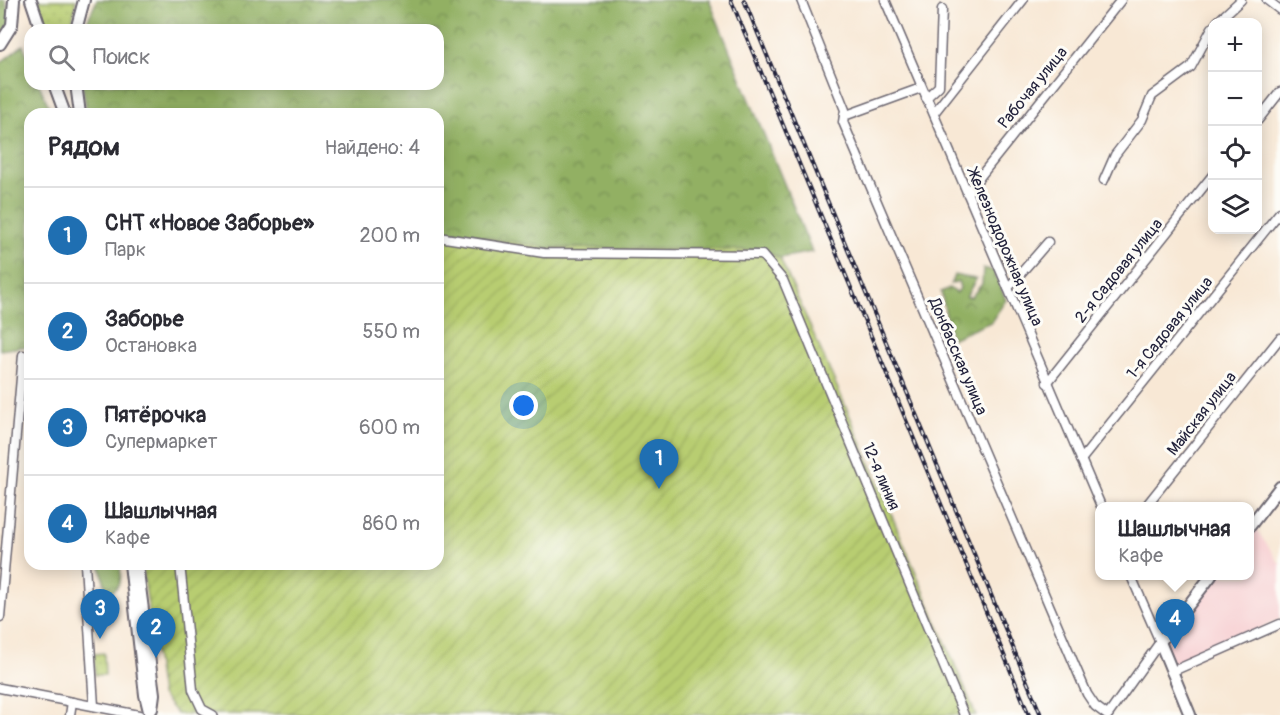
<!DOCTYPE html>
<html lang="ru">
<head>
<meta charset="utf-8">
<style>
  :root { --surface:#fff; --page:#f2f2f3; --text:#2b2b33; --muted:#7c7c81; --line:#e1e1e2; --accent:#1f6fb2 }
  body { margin:0; font-family:Pangolin,sans-serif; background:var(--page); color:var(--text) }
  .controls { position:absolute; right:18px; top:18px; display:grid; overflow:hidden; border-radius:12px; box-shadow:0 3px 15px #0003 }
  .controls button { width:54px; height:54px; display:grid; place-items:center; padding:0; border:0; border-bottom:2px solid var(--line); background:var(--surface); color:var(--text); font:30px sans-serif }
  .you { position:absolute; left:524px; top:406px; width:21px; height:21px; margin:-15px; border:4px solid #fff; border-radius:50%; background:#1a73e8; box-shadow:0 0 0 9px #1a73e833 }
  .badge { display:grid; place-items:center; width:39px; height:39px; border-radius:50%; background:var(--accent); color:#fff; font-size:20px; font-weight:700 }
  .pin { position:absolute; translate:-50% -50px; filter:drop-shadow(0 2px 3px #0008) }
  .pin::after { content:''; position:absolute; top:32px; width:21px; height:18px; background:inherit; clip-path:polygon(0 0,100% 0,50% 100%) }
  .popup { position:absolute; left:1095px; top:502px; width:159px; height:78px; box-sizing:border-box; display:grid; place-content:center; border-radius:12px; background:var(--surface); filter:drop-shadow(0 2px 4px #0005); font-size:20px; white-space:nowrap; color:var(--muted) }
  .popup b { font-size:22px; color:var(--text) }
  .popup::after { content:''; position:absolute; left:50%; top:100%; margin-left:-12px; border:12px solid transparent; border-top-color:var(--surface) }
  .list { margin:0; padding:0; list-style:none }
  h2 { display:flex; justify-content:space-between; align-items:center; height:78px; margin:0; padding:0 24px; font-size:26px }
  h2 small { font-size:20px; font-weight:400; color:var(--muted) }
  .list li { display:grid; grid-template-columns:39px 1fr auto; gap:18px; align-items:center; box-sizing:border-box; height:96px; padding:0 24px; border-top:2px solid var(--line) }
  .list b { display:block; font-size:22px; white-space:nowrap }
  .list p { margin:0; font-size:20px; white-space:nowrap; color:var(--muted) }
  .list em { font-size:20px; font-style:normal; color:var(--muted) }
  .icon { flex:none; width:33px; height:33px; fill:none; stroke:currentColor; stroke-width:2; stroke-linecap:round; stroke-linejoin:round }
  .map { position:relative; flex:none; width:1280px; height:715px; overflow:hidden }
  .search { position:absolute; background:var(--surface); box-shadow:0 3px 15px #0003; left:24px; top:24px; width:420px; height:66px; display:flex; align-items:center; gap:15px; box-sizing:border-box; padding:0 21px; border-radius:18px; color:var(--muted); font-size:22px }
  .panel { position:absolute; background:var(--surface); box-shadow:0 3px 15px #0003; left:24px; top:108px; width:420px; height:462px; border-radius:18px }
  .map>svg:first-child { display:block }
  .built { fill:#f7cfd2 }
  .grass { fill:url(#grass-dots); stroke:#6d7856; stroke-width:1.5 }
  .forest { fill:url(#forest-crowns); stroke:#5a694f; stroke-width:1.5 }
  .garden { fill:url(#garden-furrows); stroke:#6d7856; stroke-width:1.5 }
  .lines { fill:none; stroke-linecap:round; stroke-linejoin:round }
  .minor-casing { stroke:#6d6771; stroke-width:11 }
  .major-casing { stroke:#6d6771; stroke-width:14 }
  .minor { stroke:#fff; stroke-width:8 }
  .major { stroke:#fff; stroke-width:10 }
  .rail-casing { stroke:#22223b; stroke-width:4 }
  .rail { stroke:#fdfcf7; stroke-width:1.5; stroke-dasharray:4.5; stroke-linecap:butt }
  .labels { text-anchor:middle; stroke-width:6; stroke-linejoin:round; paint-order:stroke }
  .street-label { font-size:16px; fill:#22223b; stroke:#fdfcf7 }
</style>
</head>
<body>
<div class="map">
<svg width="1280" height="715" viewBox="0 0 1280 715">
  <defs>
    <pattern id="grass-dots" width="8" height="8" patternUnits="userSpaceOnUse" patternTransform="scale(1.5)"><rect width="8" height="8" fill="#b8cd71"/><path d="M2 2h.1M6 6h.1" fill="none" stroke="#9eb063" stroke-width="1.8" stroke-linecap="round"/></pattern>
    <pattern id="forest-crowns" width="20" height="18" patternUnits="userSpaceOnUse" patternTransform="scale(1.5)"><rect width="20" height="18" fill="#92b063"/><path d="M2 6a3 3 0 1 1 6 0M12 15a3 3 0 1 1 6 0" fill="none" stroke="#778f53"/></pattern>
    <pattern id="garden-furrows" width="10" height="10" patternUnits="userSpaceOnUse" patternTransform="scale(1.5)"><rect width="10" height="10" fill="#b8cd71"/><path d="M-1 1l2-2M0 10L10 0M9 11l2-2" fill="none" stroke="#9eb063"/></pattern>
  </defs>
  <rect width="100%" height="100%" fill="#fdfcf7"/>
  <filter id="ink" filterUnits="userSpaceOnUse"><feTurbulence type="fractalNoise" baseFrequency=".0167" numOctaves="2"/><feDisplacementMap in="SourceGraphic" scale="12" xChannelSelector="R" yChannelSelector="G"/><feConvolveMatrix kernelMatrix="1 2 1 2 8 2 1 2 1" color-interpolation-filters="sRGB"/></filter>
  <filter id="wash" filterUnits="userSpaceOnUse"><feTurbulence type="fractalNoise" baseFrequency=".008" numOctaves="4" result="noise"/><feDisplacementMap in="SourceGraphic" scale="24" xChannelSelector="R" yChannelSelector="G"/><feGaussianBlur stdDeviation="1.35" result="paint"/><feColorMatrix in="noise" values="0 0 0 0 0 0 0 0 0 0 0 0 0 0 0 0 0 1.4 0 .05"/><feComposite in="paint" operator="in"/></filter>
  <g filter="url(#wash)">
    <rect width="100%" height="100%" fill="#f8e8d5"/>
    <polygon class="built" points="1254,526 1280,564 1280,619 1174,668 1163,641 1215,576 1250,576 1250,531"/>
    <g class="grass">
      <polygon points="37,0 76,0 71,30 47,30"/>
      <polygon points="104,653 105,675 95,675 94,654"/>
    </g>
    <g class="forest">
      <polygon points="0,0 5,0 12,19 0,40"/>
      <polygon points="97,0 709,0 812,252 780,258 761,250 549,248 438,229 438,114 87,114 82,84 438,84 438,30 83,30"/>
      <polygon points="23,45 30,62 30,84 39,84 52,114 30,114 30,346 0,350 0,63"/>
      <polygon points="983,268 994,271 1006,300 991,322 951,339 941,292 949,288 957,293 960,288 958,281 951,284 954,275 976,279 966,297 971,297 982,284"/>
      <path d="M100,564H120C121,576 123,585 111,592L106,590Z"/>
    </g>
    <polygon class="garden" points="438,229 549,248 761,250 780,258 849,414 976,715 177,714 161,695 142,564 438,564"/>
  </g>
  <g filter="url(#ink)">
    <g class="lines">
      <defs>
        <g id="minor">
          <polyline points="801,0 845,110 843,122 1087,694 1095,706 1107,715"/>
          <polyline points="885,0 1101,506"/>
          <polyline points="1267,0 1280,10"/>
          <polyline points="1217,22 1241,0"/>
          <polyline points="926,98 939,86 942,9"/>
          <polyline points="934,113 1023,0"/>
          <polyline points="844,116 921,88"/>
          <polyline points="1258,120 1280,92"/>
          <polyline points="1104,180 1115,155 1142,120 1152,96 1191,67 1212,28"/>
          <polyline points="967,193 1121,0"/>
          <polyline points="438,237 544,253 762,255 783,280 964,715"/>
          <polyline points="1008,288 1048,242"/>
          <polyline points="1047,383 1212,176"/>
          <polyline points="1081,460 1280,212"/>
          <polyline points="1146,506 1280,338"/>
          <polyline points="85,564 94,706"/>
          <polyline points="180,564 193,690 202,709 213,715"/>
          <polyline points="0,617 23,355"/>
          <polyline points="1171,672 1280,624"/>
          <polyline points="0,688 139,715"/>
          <polyline points="70,715 72,702"/>
          <polyline points="1108,715 1160,642 1131,576"/>
        </g>
        <g id="major">
          <polyline points="31,0 41,30"/>
          <polyline points="76,30 84,0"/>
          <polyline points="0,44 12,25 14,0"/>
          <polyline points="54,84 65,114"/>
          <polyline points="76,84 80,114"/>
          <polyline points="1250,526 1280,487"/>
          <polyline points="130,564 145,695 150,715"/>
          <polyline points="137,564 154,694 152,709"/>
          <polyline points="1190,715 1160,642 1211,576"/>
        </g>
      </defs>
      <use href="#minor" class="minor-casing"/>
      <use href="#major" class="major-casing"/>
      <use href="#minor" class="minor"/>
      <use href="#major" class="major"/>
      <defs>
        <g id="rail">
          <polyline points="731,0 1029,715"/>
          <polyline points="744,0 1041,715"/>
        </g>
      </defs>
      <use href="#rail" class="rail-casing"/>
      <use href="#rail" class="rail"/>
    </g>
  </g>
  <g class="labels">
    <g class="street-label">
      <text transform="translate(1032 87) rotate(-51)" y="6">Рабочая улица</text>
      <text transform="translate(1006 247) rotate(67)" y="6">Железнодорожная улица</text>
      <text transform="translate(1118 270) rotate(-51)" y="6">2-я Садовая улица</text>
      <text transform="translate(1169 327) rotate(-51)" y="6">1-я Садовая улица</text>
      <text transform="translate(959 356) rotate(67)" y="6">Донбасская улица</text>
      <text transform="translate(1201 413) rotate(-52)" y="6">Майская улица</text>
      <text transform="translate(882 476) rotate(67)" y="6">12-я линия</text>
    </g>
  </g>
</svg>
<div class="controls">
<button>+</button>
<button>−</button>
<button><svg class="icon" aria-label="locate" viewBox="0 0 24 24"><circle cx="12" cy="12" r="6"/><path d="M12 2v4M12 18v4M2 12h4M18 12h4"/></svg></button>
<button><svg class="icon" aria-label="layers" viewBox="0 0 24 24"><path d="M12 4l9 5-9 5-9-5zM3 14l9 5 9-5"/></svg></button>
</div>
<div class="you"></div>
<div class="pin badge" style="left:659px;top:489px">1</div>
<div class="pin badge" style="left:156px;top:658px">2</div>
<div class="pin badge" style="left:100px;top:639px">3</div>
<div class="pin badge" style="left:1175px;top:649px">4</div>
<div class="popup"><b>Шашлычная</b>Кафе</div>
<div class="search"><svg class="icon" aria-label="search" viewBox="0 0 24 24"><circle cx="10" cy="10" r="6"/><path d="M15 15l6 6"/></svg>Поиск</div>
<section class="panel">
<h2>Рядом<small>Найдено: 4</small></h2>
<ul class="list">
<li><span class="badge">1</span><div><b>СНТ «Новое Заборье»</b><p>Парк</p></div><em>200 m</em></li>
<li><span class="badge">2</span><div><b>Заборье</b><p>Остановка</p></div><em>550 m</em></li>
<li><span class="badge">3</span><div><b>Пятёрочка</b><p>Супермаркет</p></div><em>600 m</em></li>
<li><span class="badge">4</span><div><b>Шашлычная</b><p>Кафе</p></div><em>860 m</em></li>
</ul>
</section>
</div>
</body>
</html>
